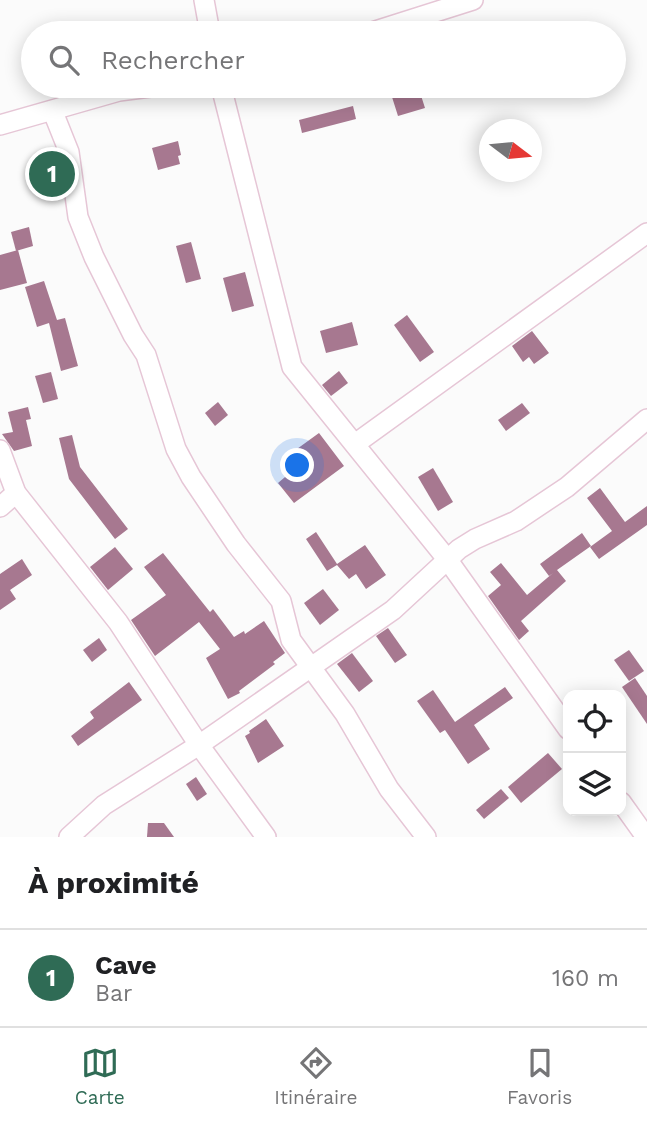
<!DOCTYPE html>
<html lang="fr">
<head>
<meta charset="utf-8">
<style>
  :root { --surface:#fff; --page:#f2f2f2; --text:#202124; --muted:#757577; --line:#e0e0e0; --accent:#2f6b55 }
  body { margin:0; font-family:"Work Sans",sans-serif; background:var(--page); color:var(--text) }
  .controls { position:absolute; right:21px; bottom:21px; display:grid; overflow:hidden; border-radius:14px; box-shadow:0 4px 18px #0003 }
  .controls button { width:63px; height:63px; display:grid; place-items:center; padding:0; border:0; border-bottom:2px solid var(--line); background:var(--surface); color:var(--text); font:35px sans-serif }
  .compass { position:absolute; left:479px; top:119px; width:63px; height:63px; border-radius:50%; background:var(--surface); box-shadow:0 4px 18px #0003; rotate:106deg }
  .you { position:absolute; left:298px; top:466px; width:24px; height:24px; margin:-18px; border:5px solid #fff; border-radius:50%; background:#1a73e8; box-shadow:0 0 0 10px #1a73e833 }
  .badge { display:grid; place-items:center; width:46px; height:46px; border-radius:50%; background:var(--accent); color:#fff; font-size:23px; font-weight:700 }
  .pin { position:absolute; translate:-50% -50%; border:4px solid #fff; box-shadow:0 2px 7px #0006 }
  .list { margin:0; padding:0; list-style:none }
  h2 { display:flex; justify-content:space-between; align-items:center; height:91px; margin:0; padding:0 28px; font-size:30px }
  h2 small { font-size:23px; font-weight:400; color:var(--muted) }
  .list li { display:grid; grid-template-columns:46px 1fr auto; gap:21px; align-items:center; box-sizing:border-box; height:98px; padding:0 28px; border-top:2px solid var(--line) }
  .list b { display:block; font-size:26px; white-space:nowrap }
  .list p { margin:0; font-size:23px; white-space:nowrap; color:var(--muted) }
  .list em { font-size:23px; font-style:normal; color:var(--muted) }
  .icon { flex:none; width:38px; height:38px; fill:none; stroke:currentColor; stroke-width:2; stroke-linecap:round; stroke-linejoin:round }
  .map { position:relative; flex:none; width:647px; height:837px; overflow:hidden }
  .search { position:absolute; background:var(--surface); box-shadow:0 4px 18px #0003; left:21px; right:21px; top:21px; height:77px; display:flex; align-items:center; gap:18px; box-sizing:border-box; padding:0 24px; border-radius:38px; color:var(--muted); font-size:26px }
  .sheet { height:189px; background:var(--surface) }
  nav { display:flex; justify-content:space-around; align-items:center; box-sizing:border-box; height:98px; border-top:2px solid var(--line); background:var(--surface); font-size:19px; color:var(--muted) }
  nav a { display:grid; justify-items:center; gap:4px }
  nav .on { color:var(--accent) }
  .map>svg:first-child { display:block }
  .building { fill:#a77890 }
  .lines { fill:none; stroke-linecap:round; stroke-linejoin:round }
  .minor-casing { stroke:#e6c6d6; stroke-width:22 }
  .minor { stroke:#fff; stroke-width:19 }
</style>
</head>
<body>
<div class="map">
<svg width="647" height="837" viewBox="0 0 647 837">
  <rect width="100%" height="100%" fill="#fbfbfb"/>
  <g class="building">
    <polygon points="415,86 418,86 425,108 398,116 392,97 397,95 396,91"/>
    <polygon points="353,106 356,119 302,133 299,120"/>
    <polygon points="178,141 181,155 178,156 180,164 158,170 152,148"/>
    <polygon points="29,227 33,246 16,251 11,232"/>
    <polygon points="191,242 201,279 186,283 176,246"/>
    <polygon points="18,250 27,283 0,290 0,255"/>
    <polygon points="245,272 254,306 232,312 223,278"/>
    <polygon points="44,281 57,320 65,318 78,366 61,371 49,323 37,327 25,287"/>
    <polygon points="407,315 434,352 420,362 394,325"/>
    <polygon points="352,322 358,345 326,353 320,331"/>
    <polygon points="532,331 549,353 534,364 529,357 523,362 512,346"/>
    <polygon points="339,371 348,383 331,396 322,385"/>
    <polygon points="51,372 58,399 43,403 35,376"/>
    <polygon points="218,402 228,415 215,426 205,413"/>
    <polygon points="522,403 530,413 506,431 498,420"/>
    <polygon points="28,407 31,419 26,420 32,446 14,451 2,434 13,432 8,412"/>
    <polygon points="319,433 344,466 294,503 278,483 298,466 290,454"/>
    <polygon points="72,435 80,467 128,529 115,539 69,479 59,438"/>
    <polygon points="433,468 453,502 438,511 418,477"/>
    <polygon points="600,488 625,522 647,506 647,525 599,559 590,547 612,531 587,498"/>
    <polygon points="316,532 337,564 365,545 386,575 366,589 356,574 349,579 337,565 327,571 306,539"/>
    <polygon points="582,533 591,546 557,570 566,581 521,621 529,631 519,640 488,596 501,585 490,572 501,563 527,595 553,573 549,576 540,564"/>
    <polygon points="115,547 133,569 108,590 90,567"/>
    <polygon points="163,553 210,612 213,609 234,637 244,631 245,634 264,621 285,653 273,662 275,664 239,691 240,693 228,699 206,658 220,649 199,622 155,656 131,620 166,595 144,567"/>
    <polygon points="22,559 32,575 10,590 16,599 0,610 0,574"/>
    <polygon points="323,589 339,610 320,625 304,603"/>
    <polygon points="388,628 407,655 395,663 376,636"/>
    <polygon points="99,638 107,650 92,662 83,650"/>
    <polygon points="629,650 644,671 629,681 614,660"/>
    <polygon points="352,653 373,681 359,692 337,664"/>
    <polygon points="635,678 647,696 647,724 622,687"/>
    <polygon points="129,682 142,700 78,746 71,736 94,718 90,712"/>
    <polygon points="505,687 513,698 474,725 490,749 468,764 445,730 440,733 417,701 433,690 455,722"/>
    <polygon points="266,719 284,746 258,763 245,736 250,733 249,731"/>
    <polygon points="548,753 562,769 521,803 508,787"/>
    <polygon points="196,777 207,794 197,801 186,784"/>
    <polygon points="501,789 509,798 484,819 476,810"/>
    <polygon points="148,823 164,823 174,837 147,837"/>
  </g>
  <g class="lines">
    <defs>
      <g id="minor">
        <polyline points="204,0 210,33"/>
        <polyline points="369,33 473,0"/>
        <polyline points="221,86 292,367 447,559 568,729"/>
        <polyline points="53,112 69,152 78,217 94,257 133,335 146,355 176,449 191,477 236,544 281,601 291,640 345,714 389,789 426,837"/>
        <polyline points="0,125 119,91 158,86"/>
        <polyline points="355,444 647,233"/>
        <polyline points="0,450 16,493 118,622 199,745 266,837"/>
        <polyline points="0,507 16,493"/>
        <polyline points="621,802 646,837"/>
        <polyline points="69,837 104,805 199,745 393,610 459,549 475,539 516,521 567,487 647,419"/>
      </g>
    </defs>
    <use href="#minor" class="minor-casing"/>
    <use href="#minor" class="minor"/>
  </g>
</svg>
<div class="controls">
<button><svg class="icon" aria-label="locate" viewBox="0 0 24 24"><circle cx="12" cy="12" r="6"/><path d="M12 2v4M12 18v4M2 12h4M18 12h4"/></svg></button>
<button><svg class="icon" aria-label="layers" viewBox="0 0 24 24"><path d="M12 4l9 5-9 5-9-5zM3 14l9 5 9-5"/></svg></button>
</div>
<svg class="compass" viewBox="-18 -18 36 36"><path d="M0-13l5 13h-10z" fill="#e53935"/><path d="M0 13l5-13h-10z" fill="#757577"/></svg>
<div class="you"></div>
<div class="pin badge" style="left:52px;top:174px">1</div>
<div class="search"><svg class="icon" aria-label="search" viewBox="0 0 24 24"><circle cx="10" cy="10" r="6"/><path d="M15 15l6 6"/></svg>Rechercher</div>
</div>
<section class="sheet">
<h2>À proximité<small></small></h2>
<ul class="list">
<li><span class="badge">1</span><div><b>Cave</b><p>Bar</p></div><em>160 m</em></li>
</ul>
</section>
<nav>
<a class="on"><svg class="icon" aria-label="map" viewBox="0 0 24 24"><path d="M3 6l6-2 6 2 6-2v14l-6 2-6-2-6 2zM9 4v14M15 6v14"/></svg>Carte</a>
<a><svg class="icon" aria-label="directions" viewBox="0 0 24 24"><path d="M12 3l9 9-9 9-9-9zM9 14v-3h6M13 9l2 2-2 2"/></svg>Itinéraire</a>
<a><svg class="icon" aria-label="saved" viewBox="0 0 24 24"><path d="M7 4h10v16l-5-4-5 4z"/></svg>Favoris</a>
</nav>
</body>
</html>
